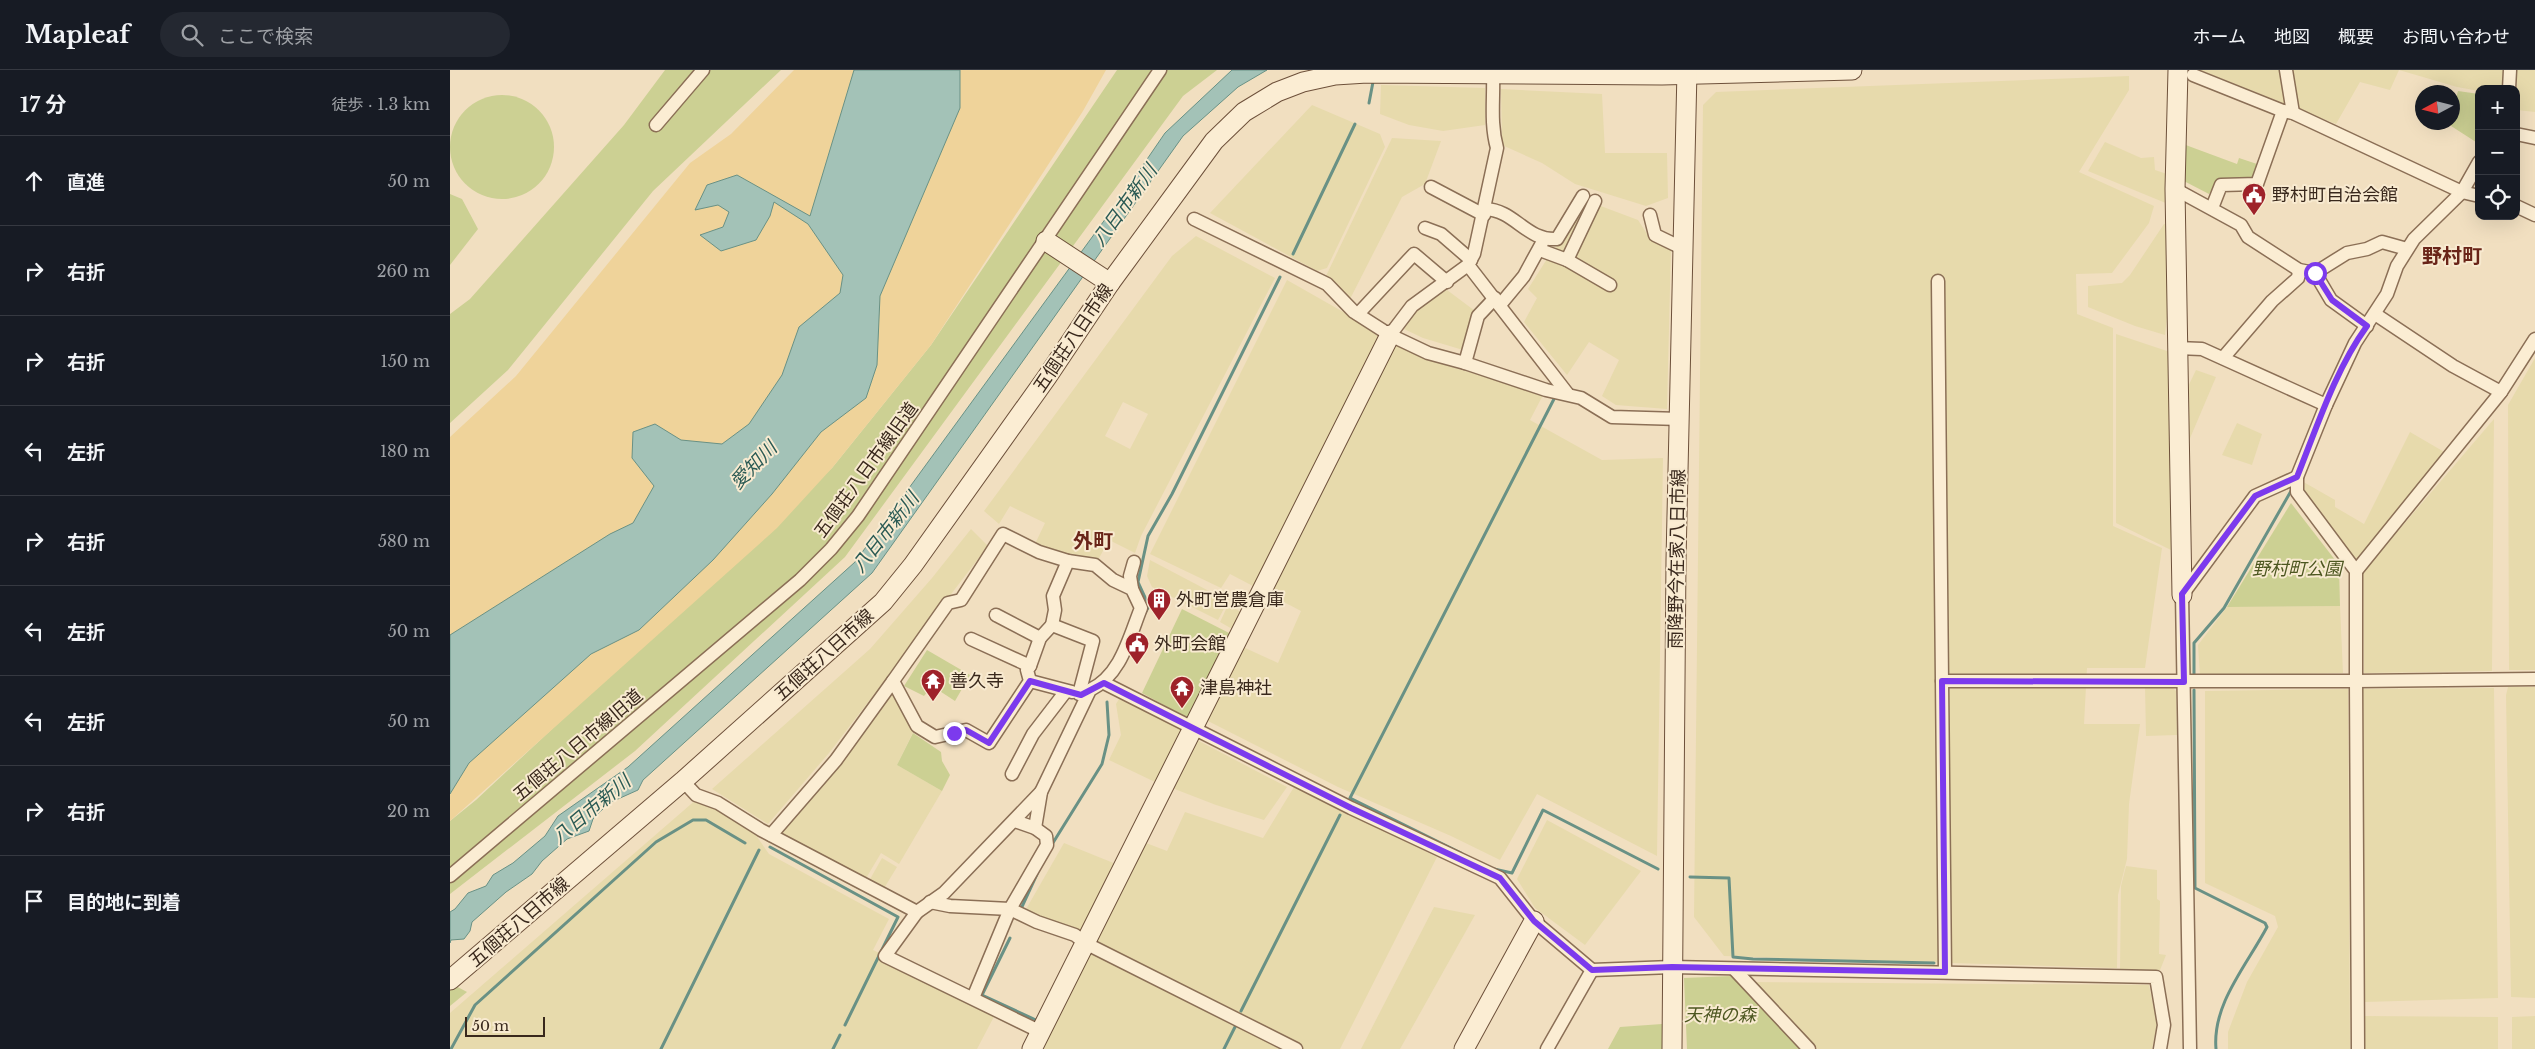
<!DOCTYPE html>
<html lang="ja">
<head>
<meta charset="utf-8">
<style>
  :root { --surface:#171b24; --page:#242831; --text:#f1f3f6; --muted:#9ea1a6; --line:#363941 }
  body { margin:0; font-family:"Libre Baskerville","Noto Sans JP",serif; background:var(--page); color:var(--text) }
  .controls { position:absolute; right:15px; top:15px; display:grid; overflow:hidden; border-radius:10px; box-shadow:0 5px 20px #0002 }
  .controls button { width:45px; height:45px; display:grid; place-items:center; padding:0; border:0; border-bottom:1px solid var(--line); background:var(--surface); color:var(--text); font:25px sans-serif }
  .compass { position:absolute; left:1965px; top:15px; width:45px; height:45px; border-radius:50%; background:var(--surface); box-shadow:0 5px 20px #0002; rotate:263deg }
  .scale { position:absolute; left:15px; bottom:12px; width:80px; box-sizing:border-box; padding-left:5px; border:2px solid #39281c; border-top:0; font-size:14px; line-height:18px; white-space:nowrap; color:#39281c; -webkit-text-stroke:4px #f8ead0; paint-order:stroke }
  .stop { position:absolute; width:15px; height:15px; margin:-11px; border:4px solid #7c3aed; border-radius:50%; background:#fff }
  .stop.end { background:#7c3aed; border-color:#fff; box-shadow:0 1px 5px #0008 }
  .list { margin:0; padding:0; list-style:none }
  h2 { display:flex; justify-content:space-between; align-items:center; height:65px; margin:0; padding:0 20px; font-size:21px }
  h2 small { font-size:16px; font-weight:400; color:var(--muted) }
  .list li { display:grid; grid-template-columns:32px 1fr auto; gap:15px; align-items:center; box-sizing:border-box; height:90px; padding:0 20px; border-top:1px solid var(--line) }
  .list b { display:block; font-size:19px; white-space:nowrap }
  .list em { font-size:16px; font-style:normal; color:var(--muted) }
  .icon { flex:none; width:28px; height:28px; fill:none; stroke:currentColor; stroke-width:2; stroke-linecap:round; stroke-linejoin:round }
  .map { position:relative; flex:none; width:2085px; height:979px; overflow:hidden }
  header { display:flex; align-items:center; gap:30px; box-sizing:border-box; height:70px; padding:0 25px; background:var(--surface); border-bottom:1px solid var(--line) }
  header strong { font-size:24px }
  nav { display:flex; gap:28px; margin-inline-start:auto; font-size:18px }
  .search { width:350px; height:45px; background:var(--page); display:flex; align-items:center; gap:12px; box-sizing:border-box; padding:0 18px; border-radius:28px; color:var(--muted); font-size:19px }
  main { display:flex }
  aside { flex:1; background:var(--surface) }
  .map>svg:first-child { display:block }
  .farmland { fill:#e7daac; fill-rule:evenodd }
  .green { fill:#ccd093 }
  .sand { fill:#efd39a }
  .water { fill:#a3c2b7; stroke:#699185 }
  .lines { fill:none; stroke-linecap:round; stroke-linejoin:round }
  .stream { stroke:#699185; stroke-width:3 }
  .street-casing { stroke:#8b6f56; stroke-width:15 }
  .secondary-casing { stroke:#6d503a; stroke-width:21 }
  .street { stroke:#fbedd3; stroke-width:12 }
  .secondary { stroke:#fbedd3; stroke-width:19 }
  .route { stroke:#7c3aed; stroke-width:6 }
  .labels { text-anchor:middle; stroke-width:4; stroke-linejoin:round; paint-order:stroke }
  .poi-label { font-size:18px; fill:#39281c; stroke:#f8ead0; text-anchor:start }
  .street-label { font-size:18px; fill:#39281c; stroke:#f8ead0 }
  .park-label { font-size:18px; font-style:italic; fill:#4d5721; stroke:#f8ead0 }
  .water-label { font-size:19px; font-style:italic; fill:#2a5a54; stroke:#f8ead0 }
  .quarter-label { font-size:20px; font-weight:bold; fill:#692418; stroke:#f8ead0 }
</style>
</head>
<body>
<header>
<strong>Mapleaf</strong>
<div class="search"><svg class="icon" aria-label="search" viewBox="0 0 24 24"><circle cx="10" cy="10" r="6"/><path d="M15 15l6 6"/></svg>ここで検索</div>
<nav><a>ホーム</a><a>地図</a><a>概要</a><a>お問い合わせ</a></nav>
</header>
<main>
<aside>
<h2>17 分<small>徒歩 · 1.3 km</small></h2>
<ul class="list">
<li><svg class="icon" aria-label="ahead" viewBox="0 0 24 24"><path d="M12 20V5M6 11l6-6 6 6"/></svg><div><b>直進</b></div><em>50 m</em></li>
<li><svg class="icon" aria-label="right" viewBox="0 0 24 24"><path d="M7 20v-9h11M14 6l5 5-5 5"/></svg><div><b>右折</b></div><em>260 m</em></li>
<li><svg class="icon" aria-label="right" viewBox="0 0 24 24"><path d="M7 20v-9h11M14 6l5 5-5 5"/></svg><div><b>右折</b></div><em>150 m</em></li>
<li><svg class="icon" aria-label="left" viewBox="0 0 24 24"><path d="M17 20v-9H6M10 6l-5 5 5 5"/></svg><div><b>左折</b></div><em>180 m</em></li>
<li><svg class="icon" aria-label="right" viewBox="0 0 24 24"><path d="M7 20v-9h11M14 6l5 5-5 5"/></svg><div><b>右折</b></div><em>580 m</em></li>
<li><svg class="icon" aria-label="left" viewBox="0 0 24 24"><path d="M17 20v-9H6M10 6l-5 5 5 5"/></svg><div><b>左折</b></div><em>50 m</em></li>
<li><svg class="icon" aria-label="left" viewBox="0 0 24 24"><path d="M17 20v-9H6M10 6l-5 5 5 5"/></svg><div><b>左折</b></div><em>50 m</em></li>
<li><svg class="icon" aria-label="right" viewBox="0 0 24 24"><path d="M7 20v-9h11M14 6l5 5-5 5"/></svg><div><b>右折</b></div><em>20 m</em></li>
<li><svg class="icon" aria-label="arrive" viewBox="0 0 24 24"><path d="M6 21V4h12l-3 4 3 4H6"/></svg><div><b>目的地に到着</b></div></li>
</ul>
</aside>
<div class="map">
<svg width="2085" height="979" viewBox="0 0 2085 979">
  <rect width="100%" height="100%" fill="#f1dfc0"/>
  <g class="farmland">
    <polygon points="1750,0 2054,0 2053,19 2029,19 2029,21 2007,17 1949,0 1940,20 1910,12 1886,54"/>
    <polygon points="2067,0 2085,0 2085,42 2067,40"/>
    <polygon points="1679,6 1679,20 1629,102 1704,136 1699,153 1662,203 1626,204 1627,244 1663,258 1663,456 1712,478 1695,598 1637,598 1634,654 1690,654 1679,734 1677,789 1668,825 1667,898 1274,886 1244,847 1253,35 1266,22"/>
    <polygon points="931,15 1035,18 1035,55 993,61 959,55 930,44"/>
    <polygon points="1051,19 1152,24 1155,83 1217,83 1218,128 1196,136 1125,114 1092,93 1052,75"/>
    <polygon points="862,35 930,64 935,77 877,198 867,201 760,143"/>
    <polygon points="942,68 991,71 975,114 952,127 900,229 876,206"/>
    <polygon points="1655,72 1691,88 1704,87 1705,100 1717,104 1718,134 1638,101"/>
    <polygon points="1140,132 1188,150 1199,167 1221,178 1217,339 1166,335 1152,326 1169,290 1139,272 1117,305 1074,252 1087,228 1078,219 1097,189"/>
    <polygon points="1714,154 1718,154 1720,221 1715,265 1685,256 1638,237 1638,216 1672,213 1680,205"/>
    <path d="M746,166L825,208L691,466L685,483L659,470L648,490L619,486L601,480L585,474L595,453L560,436L549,454L534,441L722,186ZM673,332L698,344L680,379L655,366Z"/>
    <polygon points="837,210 976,289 1093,325 1080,350 1152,390 1213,388 1207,786 1087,724 1050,790 1001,766 888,717 756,650 793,577 828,593 851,541 780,504 771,518 700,484"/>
    <polygon points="997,220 1025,241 1013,280 973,268 954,259 965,239"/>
    <polygon points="1666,264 1720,282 1723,481 1666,453"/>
    <polygon points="2085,288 2085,600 2059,600 2058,335"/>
    <polygon points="1746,300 1766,307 1738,373 1732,329"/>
    <polygon points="2044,349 2042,601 1914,603 1913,502"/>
    <polygon points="1787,353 1812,364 1802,395 1772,385"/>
    <polygon points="1960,362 1996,383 1910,492 1905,490 1853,428 1850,410 1885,430 1885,437 1914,454"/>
    <polygon points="521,459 538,476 379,683 318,754 262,719 420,579 482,508"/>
    <polygon points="700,490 778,531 768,550 702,517 697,506"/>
    <polygon points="778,535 793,543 784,560 770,552"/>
    <polygon points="1890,536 1893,603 1750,606 1748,575 1777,537"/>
    <polygon points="1721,616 1726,621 1727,665 1696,666 1695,617"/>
    <polygon points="2058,617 2085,617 2085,928 2061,927 2056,625"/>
    <polygon points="2044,618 2048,928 1915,932 1913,619"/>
    <polygon points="1898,619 1900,979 1778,979 1778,962 1797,912 1828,857 1825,846 1755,813 1755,621"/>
    <polygon points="443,621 465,658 447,695 492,721 449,794 431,783 409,820 322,773 390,692"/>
    <polygon points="669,629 731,659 705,712 659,690 671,665 666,634"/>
    <polygon points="747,670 837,717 814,750 766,735 722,718"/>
    <polygon points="844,717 987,787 890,979 589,979 696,773 717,781 735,742 813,768"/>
    <polygon points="248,728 303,761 319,784 439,849 423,880 548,939 527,979 0,979 0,943"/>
    <polygon points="1097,750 1191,801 1135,875 1085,838 1067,809"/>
    <polygon points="614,773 666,794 630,863 575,841"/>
    <polygon points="432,788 447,797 433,820 419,811"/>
    <polygon points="1676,796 1707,800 1707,829 1710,831 1709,884 1716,885 1710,900 1670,900 1671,816"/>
    <polygon points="984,837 1025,845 950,979 911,979"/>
    <polygon points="1301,912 1699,915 1707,954 1702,979 1368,979 1352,966"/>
    <polygon points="1915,946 2048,947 2048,979 1915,979"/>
    <polygon points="2085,946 2085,979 2062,979 2062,947"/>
  </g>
  <g class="green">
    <polygon points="215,0 331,0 203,121 58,300 0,353 0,244 20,229 174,55"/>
    <polygon points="667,0 767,0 733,26 395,487 185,681 0,824 0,751 26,730 382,398 481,275"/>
    <polygon points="2008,21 2029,24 2029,74 1998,54 2002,52 2003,39"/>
    <circle cx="52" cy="77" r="52"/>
    <polygon points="1733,74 1787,94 1789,88 1810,95 1805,109 1769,110 1759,124 1730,109"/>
    <polygon points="0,124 12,129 28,159 0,195"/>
    <polygon points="1841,433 1889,495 1890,536 1777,537"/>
    <polygon points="732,539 783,565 741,650 692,623"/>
    <polygon points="477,580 520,605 505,631 482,616 474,626 454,616"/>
    <polygon points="463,663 491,682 492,691 500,705 492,721 447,695"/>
    <polygon points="1281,906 1347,975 1351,979 1237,979 1234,908"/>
    <polygon points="2,914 17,922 0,936 0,916"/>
    <polygon points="1212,954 1212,979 1158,979 1170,957"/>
  </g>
  <polygon class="sand" points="344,0 656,0 633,41 481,275 382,398 327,458 0,751 0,367 66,306 240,93 281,64"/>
  <g class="water">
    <polygon points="404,0 510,0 510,38 430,226 427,295 416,328 371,362 322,424 263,490 189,560 141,584 19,693 0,724 0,565 160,464 183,453 204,416 182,388 183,362 205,354 231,370 272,374 299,354 332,305 349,257 390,223 393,205 358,154 324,132 320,146 306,170 271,181 250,165 273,157 279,142 268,135 245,140 257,115 287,105 360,146"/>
    <polygon points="782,0 817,0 788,17 733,66 422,503 193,710 188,720 159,733 143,749 139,761 117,769 92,791 82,804 56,822 22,852 20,861 14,869 1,870 0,873 0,842 5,839 18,823 36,816 43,805 63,793 95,766 108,746 178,697 405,492 667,133 715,63"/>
  </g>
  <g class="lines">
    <g class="stream">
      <polyline points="919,33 923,12"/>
      <polyline points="843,184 905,54"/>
      <polyline points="695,543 699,536 688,512 698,466 722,424 830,207"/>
      <polyline points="1744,604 1744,573 1774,538 1841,421"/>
      <path d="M1744,620L1745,818L1815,853L1817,857C1797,895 1762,934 1766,979"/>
      <polyline points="601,776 652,694 659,665 657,632"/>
      <polyline points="320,777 448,847 395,955"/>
      <polyline points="1011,783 900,728 1105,327"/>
      <polyline points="1044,799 1062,803 1093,740 1208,799"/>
      <polyline points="1240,807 1279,808 1283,887 1303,889 1484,893"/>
      <polyline points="570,841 587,804"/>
      <polyline points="560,868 532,925 588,951"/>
      <polyline points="791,941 890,745"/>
      <polyline points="1,979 25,935 206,772 243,750 256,750 295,773"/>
      <polyline points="211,979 309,780"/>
      <polyline points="383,979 390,965"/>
      <polyline points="774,979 786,955"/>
    </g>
    <defs>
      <g id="street">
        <polyline points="1836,0 1843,43"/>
        <polyline points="1743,5 1833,41 1843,43 2012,122 2029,126"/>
        <polyline points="2059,19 2060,0"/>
        <polyline points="206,55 253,0"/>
        <polyline points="2066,64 2085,68"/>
        <polyline points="2029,92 2012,122 1964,169 1947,196 1937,224 1905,273 1876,335 1847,407 1847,422 1906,501 1906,611 2085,609"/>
        <polyline points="981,117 1034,145"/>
        <polyline points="1725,119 1791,155 1798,167 1849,200 1865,203 1881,230 1917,256"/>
        <polyline points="2066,136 2085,145"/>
        <polyline points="1762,138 1771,115 1807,114 1833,41"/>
        <path d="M1035,139C1065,140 1076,171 1107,169L1133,126"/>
        <polyline points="1200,145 1205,165 1234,179"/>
        <polyline points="744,149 877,214 904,242 940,265 978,283 1015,293 1096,320 1131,328 1162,347 1230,349"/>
        <polyline points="975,158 991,164 1021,190"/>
        <polyline points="1090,180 1117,190 1160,215"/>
        <polyline points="1117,190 1145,131"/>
        <polyline points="1018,195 1117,323"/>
        <polyline points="1865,203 1897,183 1917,179 1932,172 1957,179"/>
        <polyline points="1488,211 1492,611"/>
        <polyline points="1050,235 1074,206 1092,173"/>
        <polyline points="908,244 964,184 997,212"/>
        <polyline points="1925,244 2003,296 2051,322"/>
        <path d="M940,265L962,236L1018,195L1024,184L1047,78C1040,53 1044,29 1043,4"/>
        <polyline points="1727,278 1752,279 1876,335"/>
        <polyline points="1773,288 1822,231 1848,208 1849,200"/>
        <polyline points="1015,293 1028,246 1045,228"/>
        <polyline points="1906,501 2051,322 2085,269"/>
        <polyline points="682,519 680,506 684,492"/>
        <polyline points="546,545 590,568"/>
        <polyline points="602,555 605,540 603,526 618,491"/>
        <polyline points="521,569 580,596 590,568 602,555 643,571 629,624"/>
        <path d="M443,611L498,533L511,530L553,464L589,482L618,491L645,495L663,510L682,519L691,538C679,568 671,605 640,620L591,722L585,758"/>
        <polyline points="580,611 622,622"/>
        <polyline points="654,613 901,738 1050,808 1084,851 1142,900 1222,897 1706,907 1714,955 1710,979"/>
        <polyline points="562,704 583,664 616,621"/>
        <polyline points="233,711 246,725 268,733 311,760 467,842 494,823 591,722"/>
        <polyline points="321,765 386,690 443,611 467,656 485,667 516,660 539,673 580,611 577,600 580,596"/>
        <polyline points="0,806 350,510 381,479 408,446 710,0"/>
        <polyline points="480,832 500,836 560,839 587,852 625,865 635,873 846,979"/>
        <polyline points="467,842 435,886 591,962"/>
        <polyline points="1284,899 1359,979"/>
        <polyline points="1495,902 1492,611 1906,611 1908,979"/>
        <polyline points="523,928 560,839 597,775 596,766 585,758 565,751"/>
        <polyline points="1097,979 1142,900"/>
        <polyline points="1740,979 1732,525 1805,426 1847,407"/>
      </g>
      <g id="secondary">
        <polyline points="1728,0 1725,119 1732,525"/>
        <polyline points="596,171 660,213"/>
        <polyline points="0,910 233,711 433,532 463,495 597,307 660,213 764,71 794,42 827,22 853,12 885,5 917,3 1212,5 1402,0"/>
        <polyline points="582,979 940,265"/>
        <polyline points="1014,979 1084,851"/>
        <polyline points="1222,979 1226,490 1237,0"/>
      </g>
    </defs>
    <use href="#street" class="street-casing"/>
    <use href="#secondary" class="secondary-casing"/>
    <use href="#street" class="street"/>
    <use href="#secondary" class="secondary"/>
  </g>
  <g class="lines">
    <path class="route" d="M504,663L516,660L539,673L580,611L631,625L654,613L901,738L1050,808L1084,851L1142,900L1222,897L1495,902L1492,611L1734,612L1732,524L1805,426L1847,407C1867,357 1885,300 1917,256L1882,230L1865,203"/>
  </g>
  <defs>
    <symbol id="civic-pin" viewBox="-11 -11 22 30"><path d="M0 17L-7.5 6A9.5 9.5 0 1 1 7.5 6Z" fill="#9e222a" stroke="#f8ead0"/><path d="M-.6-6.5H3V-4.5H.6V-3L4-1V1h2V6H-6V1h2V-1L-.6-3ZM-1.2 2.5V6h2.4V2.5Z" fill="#fff"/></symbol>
    <symbol id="building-pin" viewBox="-11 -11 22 30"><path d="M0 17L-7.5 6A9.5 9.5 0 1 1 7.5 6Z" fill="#9e222a" stroke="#f8ead0"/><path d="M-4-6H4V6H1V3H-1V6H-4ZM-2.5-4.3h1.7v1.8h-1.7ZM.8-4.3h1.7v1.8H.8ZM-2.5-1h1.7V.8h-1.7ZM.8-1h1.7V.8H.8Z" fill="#fff"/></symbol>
    <symbol id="temple-pin" viewBox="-11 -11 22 30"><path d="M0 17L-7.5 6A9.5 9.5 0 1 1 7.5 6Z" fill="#9e222a" stroke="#f8ead0"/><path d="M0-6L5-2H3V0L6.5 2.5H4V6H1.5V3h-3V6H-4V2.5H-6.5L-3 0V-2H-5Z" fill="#fff"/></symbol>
  </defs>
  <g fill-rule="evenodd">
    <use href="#civic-pin" x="1790" y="111" width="28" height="38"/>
    <use href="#building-pin" x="695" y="516" width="28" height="38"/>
    <use href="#civic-pin" x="673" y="560" width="28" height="38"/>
    <use href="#temple-pin" x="469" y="597" width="28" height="38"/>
    <use href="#temple-pin" x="718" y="604" width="28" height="38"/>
  </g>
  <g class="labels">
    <g class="poi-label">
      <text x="1822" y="131">野村町自治会館</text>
      <text x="726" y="536">外町営農倉庫</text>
      <text x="704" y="580">外町会館</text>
      <text x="500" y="617">善久寺</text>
      <text x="750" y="624">津島神社</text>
    </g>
    <g class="street-label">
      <text transform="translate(623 268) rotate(-56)" y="6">五個荘八日市線</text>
      <text transform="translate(416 400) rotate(-54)" y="6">五個荘八日市線旧道</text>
      <text transform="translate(1227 489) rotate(-89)" y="6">雨降野今在家八日市線</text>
      <text transform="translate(374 585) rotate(-42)" y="6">五個荘八日市線</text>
      <text transform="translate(128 675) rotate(-40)" y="6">五個荘八日市線旧道</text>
      <text transform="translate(69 852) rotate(-41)" y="6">五個荘八日市線</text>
    </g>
    <g class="park-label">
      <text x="1847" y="505">野村町公園</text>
      <text x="1270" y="951">天神の森</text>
    </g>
    <g class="water-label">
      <text transform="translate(674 135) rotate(-54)" y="7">八日市新川</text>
      <text transform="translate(303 395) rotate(-46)" y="7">愛知川</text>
      <text transform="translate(435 462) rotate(-52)" y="7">八日市新川</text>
      <text transform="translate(141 739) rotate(-40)" y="7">八日市新川</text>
    </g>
    <g class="quarter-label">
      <text x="2002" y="193">野村町</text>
      <text x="643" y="478">外町</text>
    </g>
  </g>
</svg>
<div class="controls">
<button>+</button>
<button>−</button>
<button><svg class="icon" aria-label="locate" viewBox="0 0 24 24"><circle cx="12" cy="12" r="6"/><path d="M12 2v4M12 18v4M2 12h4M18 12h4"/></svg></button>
</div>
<svg class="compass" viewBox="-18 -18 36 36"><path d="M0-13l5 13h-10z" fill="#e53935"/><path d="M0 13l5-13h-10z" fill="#9ea1a6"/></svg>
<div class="scale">50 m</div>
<div class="stop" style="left:1865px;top:203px"></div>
<div class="stop end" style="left:504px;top:663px"></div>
</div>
</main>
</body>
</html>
